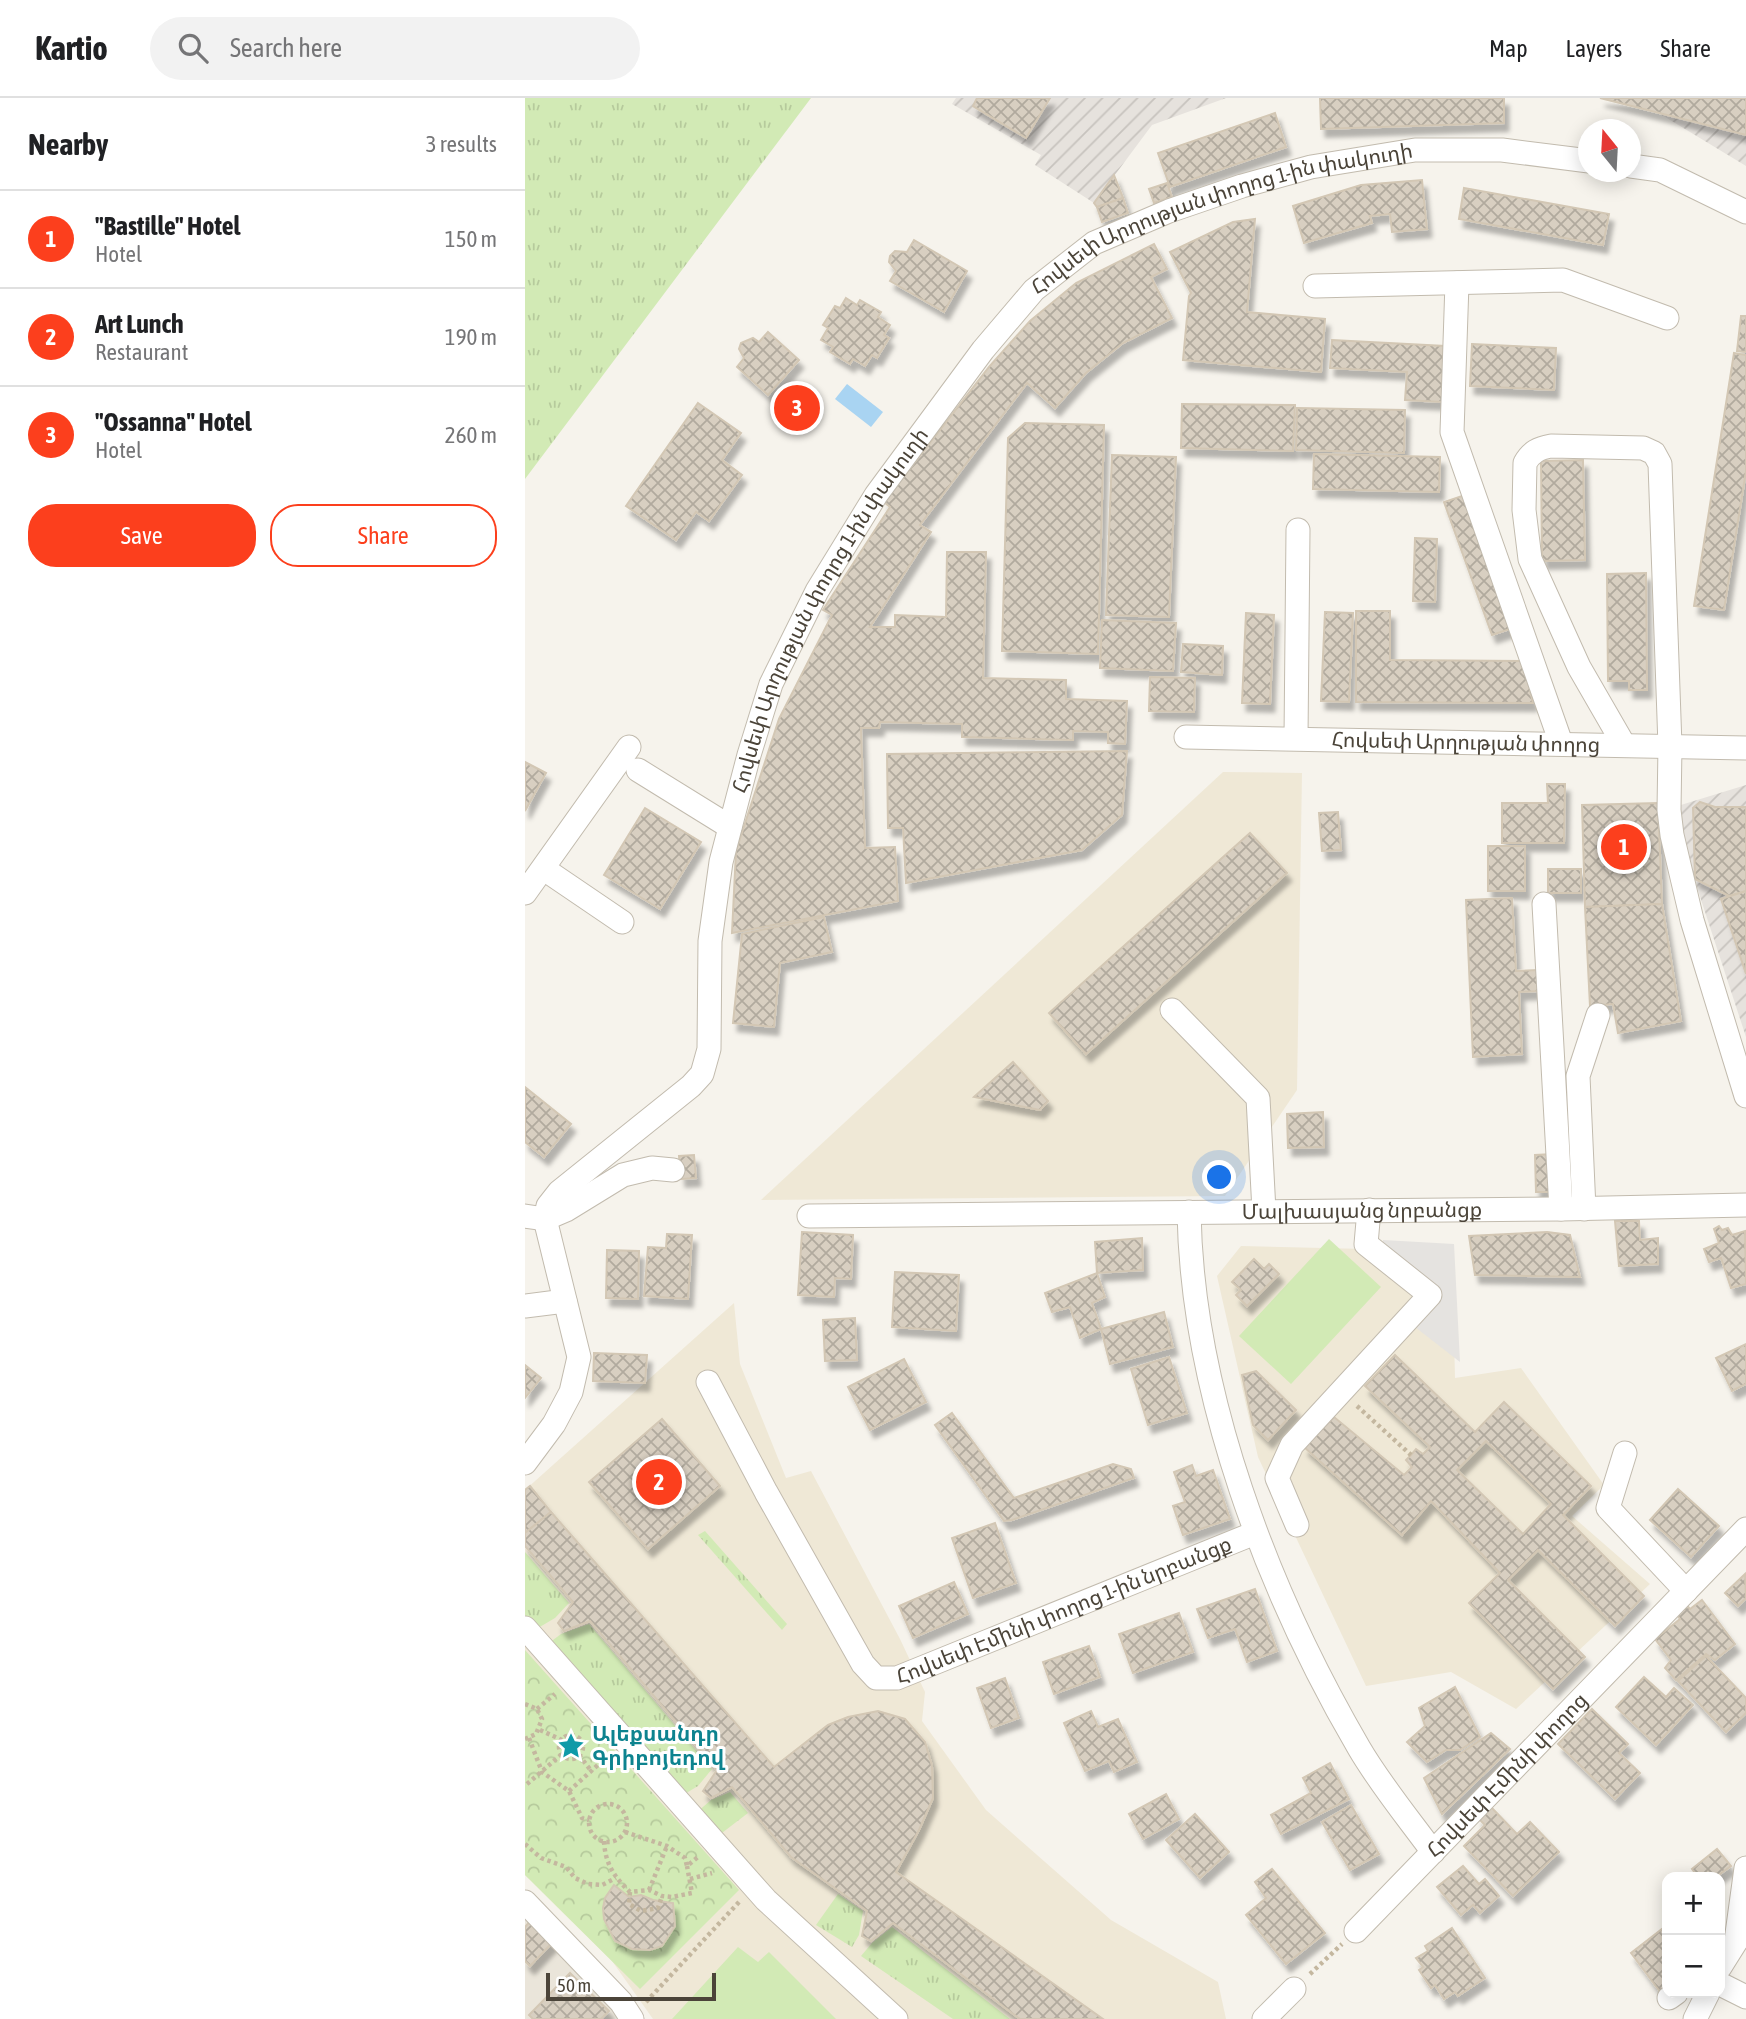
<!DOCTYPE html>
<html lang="en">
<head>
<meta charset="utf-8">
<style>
  :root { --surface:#fff; --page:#f2f2f2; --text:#202124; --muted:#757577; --line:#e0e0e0; --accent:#fc3f1d }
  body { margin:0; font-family:"Asap Condensed","Noto Sans Armenian",sans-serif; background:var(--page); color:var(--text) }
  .controls { position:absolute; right:21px; bottom:21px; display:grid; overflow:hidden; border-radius:14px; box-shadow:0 4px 18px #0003 }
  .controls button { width:63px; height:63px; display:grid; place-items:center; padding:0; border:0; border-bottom:2px solid var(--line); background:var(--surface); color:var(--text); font:35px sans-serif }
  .compass { position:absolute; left:1053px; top:21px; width:63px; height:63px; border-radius:50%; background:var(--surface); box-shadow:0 4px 18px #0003; rotate:342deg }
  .scale { position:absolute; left:21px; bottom:18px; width:170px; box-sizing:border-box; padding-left:7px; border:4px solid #4b4439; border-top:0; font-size:19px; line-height:24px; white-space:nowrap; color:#4b4439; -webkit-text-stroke:5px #fff; paint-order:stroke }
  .you { position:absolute; left:695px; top:1080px; width:24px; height:24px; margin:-18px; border:5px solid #fff; border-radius:50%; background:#1a73e8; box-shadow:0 0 0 10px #1a73e833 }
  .badge { display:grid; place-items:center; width:46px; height:46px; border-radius:50%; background:var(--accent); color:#fff; font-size:23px; font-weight:700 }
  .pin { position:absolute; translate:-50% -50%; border:4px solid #fff; box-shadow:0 2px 7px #0006 }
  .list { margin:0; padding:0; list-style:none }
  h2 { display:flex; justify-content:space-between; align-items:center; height:91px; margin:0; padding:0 28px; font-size:30px }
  h2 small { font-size:23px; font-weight:400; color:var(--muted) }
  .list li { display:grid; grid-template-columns:46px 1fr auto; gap:21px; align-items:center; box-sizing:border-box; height:98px; padding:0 28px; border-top:2px solid var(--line) }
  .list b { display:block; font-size:26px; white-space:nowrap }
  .list p { margin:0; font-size:23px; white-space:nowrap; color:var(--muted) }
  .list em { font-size:23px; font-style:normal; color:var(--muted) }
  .actions { display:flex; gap:14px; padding:21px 28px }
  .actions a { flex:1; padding:16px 0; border:2px solid var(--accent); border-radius:28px; text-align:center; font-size:24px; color:var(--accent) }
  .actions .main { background:var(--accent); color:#fff }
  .icon { flex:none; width:38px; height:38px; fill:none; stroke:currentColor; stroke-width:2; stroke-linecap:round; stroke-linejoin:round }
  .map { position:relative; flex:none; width:1221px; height:1921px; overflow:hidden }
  header { display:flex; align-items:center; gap:42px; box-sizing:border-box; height:98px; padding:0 35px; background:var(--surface); border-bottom:2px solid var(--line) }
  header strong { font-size:33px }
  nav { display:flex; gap:38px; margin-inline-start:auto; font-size:24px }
  .search { width:490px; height:63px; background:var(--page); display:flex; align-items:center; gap:18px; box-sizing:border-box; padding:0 24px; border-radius:38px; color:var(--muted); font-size:26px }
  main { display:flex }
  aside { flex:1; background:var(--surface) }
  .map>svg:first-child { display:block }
  .residential { fill:#eae5da }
  .industrial { fill:url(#industrial-furrows) }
  .education { fill:#efe8d6 }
  .grass { fill:url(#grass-tufts) }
  .park { fill:url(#park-crowns) }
  .pitch { fill:#d2eab5 }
  .parking { fill:#e5e3e0 }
  .water { fill:#a9d4f2 }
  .building { fill:url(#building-cross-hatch); stroke:#d3c7b4; stroke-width:2; fill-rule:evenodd; filter:url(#shadow) }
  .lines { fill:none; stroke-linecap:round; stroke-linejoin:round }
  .minor-casing { stroke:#c2bbae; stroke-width:25 }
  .path { stroke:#c4b79f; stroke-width:4.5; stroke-dasharray:3.5 3.5; stroke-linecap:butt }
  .minor { stroke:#fff; stroke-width:23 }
  .labels { text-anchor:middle; stroke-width:6; stroke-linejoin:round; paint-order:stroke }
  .street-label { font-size:21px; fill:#4b4439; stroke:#fff }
  .culture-label { font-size:21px; font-weight:bold; fill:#0d838f; stroke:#fff; text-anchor:start }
</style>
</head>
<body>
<header>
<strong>Kartio</strong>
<div class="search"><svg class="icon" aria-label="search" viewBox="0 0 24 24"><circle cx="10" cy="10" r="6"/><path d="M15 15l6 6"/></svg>Search here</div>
<nav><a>Map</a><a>Layers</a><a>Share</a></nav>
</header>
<main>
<aside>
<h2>Nearby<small>3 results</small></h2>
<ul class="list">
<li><span class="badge">1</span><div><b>&quot;Bastille&quot; Hotel</b><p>Hotel</p></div><em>150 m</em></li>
<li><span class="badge">2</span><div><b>Art Lunch</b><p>Restaurant</p></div><em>190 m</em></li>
<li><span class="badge">3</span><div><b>&quot;Ossanna&quot; Hotel</b><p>Hotel</p></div><em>260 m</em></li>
</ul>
<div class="actions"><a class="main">Save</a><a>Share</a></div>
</aside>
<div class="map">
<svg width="1221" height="1921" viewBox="0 0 1221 1921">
  <defs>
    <pattern id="industrial-furrows" width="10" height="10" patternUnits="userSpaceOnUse" patternTransform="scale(1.75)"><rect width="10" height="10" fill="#e6e2dd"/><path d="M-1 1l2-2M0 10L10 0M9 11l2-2" fill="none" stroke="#c7c3be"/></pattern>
    <pattern id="grass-tufts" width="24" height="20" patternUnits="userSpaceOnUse" patternTransform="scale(1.75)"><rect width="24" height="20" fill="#d2eab5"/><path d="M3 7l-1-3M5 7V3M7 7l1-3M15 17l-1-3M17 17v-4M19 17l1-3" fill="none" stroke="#b6ca9c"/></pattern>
    <pattern id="park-crowns" width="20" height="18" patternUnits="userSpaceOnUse" patternTransform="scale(1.75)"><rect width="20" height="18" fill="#d2eab5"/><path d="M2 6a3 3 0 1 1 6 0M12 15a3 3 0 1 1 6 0" fill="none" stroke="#b6ca9c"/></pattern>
    <pattern id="building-cross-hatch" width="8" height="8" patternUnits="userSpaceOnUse" patternTransform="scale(1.75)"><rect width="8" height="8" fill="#d8cfc1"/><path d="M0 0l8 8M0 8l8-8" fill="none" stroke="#b1aa9e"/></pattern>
    <filter id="shadow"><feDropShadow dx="4.5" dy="8" stdDeviation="2" flood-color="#0004"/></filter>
  </defs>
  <rect width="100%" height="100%" fill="#f6f3ec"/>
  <polygon class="residential" points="0,1811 96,1919 94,1921 0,1921"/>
  <g class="industrial">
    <polygon points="431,0 701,0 627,27 569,105 510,67 516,57 427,6"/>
    <polygon points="1221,0 1221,68 1127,11"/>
    <polygon points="1221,687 1221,939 1146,710"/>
  </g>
  <g class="education">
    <polygon points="698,674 777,675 772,992 700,1098 236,1102"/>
    <polygon points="716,1148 927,1153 930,1280 996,1270 1079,1387 1047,1418 1125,1486 991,1611 926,1574 841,1588 733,1359 692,1178"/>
    <polygon points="209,1205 215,1266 261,1380 286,1373 375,1541 400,1594 397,1623 461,1712 586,1822 693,1884 701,1921 128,1921 87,1863 0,1777 0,1392"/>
  </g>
  <g class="grass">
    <polygon points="0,0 286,0 0,381"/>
    <polygon points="180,1433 262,1526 257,1532 173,1437"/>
    <polygon points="0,1454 44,1505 30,1520 13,1530 0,1517"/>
    <polygon points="64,1526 187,1671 173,1688 158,1697 24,1545 36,1536"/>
    <polygon points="205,1694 223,1715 193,1738 171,1715 186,1702"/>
    <polygon points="313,1796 338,1813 334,1837 327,1849 291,1827"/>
    <polygon points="367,1829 485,1921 428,1921 336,1858 347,1845"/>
  </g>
  <polygon class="park" points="0,1552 214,1792 115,1891 0,1777"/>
  <g class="pitch">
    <polygon points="804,1141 856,1189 766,1286 714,1238"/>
    <polygon points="213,1849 233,1864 244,1854 311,1921 147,1921"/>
  </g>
  <polygon class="parking" points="858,1142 929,1146 935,1264 881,1222 898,1207 855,1169"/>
  <polygon class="water" points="322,286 358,314 346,329 310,301"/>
  <g class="building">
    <polygon points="452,0 525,0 501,40 448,8"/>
    <polygon points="795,0 979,0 979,25 796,31"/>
    <polygon points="1075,0 1221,0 1221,37"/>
    <polygon points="750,15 761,49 645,89 633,55"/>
    <polygon points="589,77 598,100 572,109 569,105"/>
    <polygon points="897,82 902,131 867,134 865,116 845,118 847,125 779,145 768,108 836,87"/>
    <polygon points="642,85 647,99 629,105 624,91"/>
    <polygon points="939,90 1084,116 1078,147 934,121"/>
    <polygon points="598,100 603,115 577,124 572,109"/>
    <polygon points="730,121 722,214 800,221 796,274 658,262 664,198 666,195 645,154 708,124"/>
    <polygon points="389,142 442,173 419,214 365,183 371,173 364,164 365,158 370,153 382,154"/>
    <polygon points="629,146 642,171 626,179 647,220 598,245 561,275 530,310 502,285 395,427 406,434 345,529 370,529 370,517 421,519 422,454 461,454 458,580 541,582 541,601 602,603 600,646 583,645 583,634 548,633 548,642 437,639 437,626 355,624 354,630 336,630 340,750 370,749 373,803 207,835 211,753 254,621 307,517 298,512 365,409 359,404 464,269 505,223 551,185"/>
    <polygon points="321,200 332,207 335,202 356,214 353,219 365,227 359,237 364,240 352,260 347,257 340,268 328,261 325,266 305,254 308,249 296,242 303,230 298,227 310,208 315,210"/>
    <polygon points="1216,218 1221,218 1221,254 1212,253"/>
    <polygon points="243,234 274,262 243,297 212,269 219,260 214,251 216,245 228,240 234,244"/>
    <polygon points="807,242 920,248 917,304 880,302 882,274 805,270"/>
    <polygon points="947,246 1031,250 1029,292 945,288"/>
    <polygon points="1209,255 1221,257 1221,373 1199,512 1169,508"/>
    <polygon points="173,305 216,335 197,362 217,377 184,423 171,414 151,442 101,408"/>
    <polygon points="657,306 770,307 768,353 656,350"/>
    <polygon points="772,310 880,312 879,355 771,352"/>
    <polygon points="500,325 579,327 573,556 477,553 483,340"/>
    <polygon points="789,356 915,359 914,394 788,391"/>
    <polygon points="587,357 651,359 644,519 581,517"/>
    <polygon points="1058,362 1060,462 1017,463 1016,363"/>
    <polygon points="943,396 991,529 967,537 919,404"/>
    <polygon points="890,440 912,441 910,504 888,503"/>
    <polygon points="1121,475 1122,592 1104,592 1104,583 1083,583 1082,476"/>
    <polygon points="831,513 865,513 865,562 998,563 1008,605 831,604"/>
    <polygon points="800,514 828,515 824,604 796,603"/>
    <polygon points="721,515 749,517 745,606 717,605"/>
    <polygon points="577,522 651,525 648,573 575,570"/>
    <polygon points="658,546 698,548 697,577 656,574"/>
    <polygon points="625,579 670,580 669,614 624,613"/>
    <polygon points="602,653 597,717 557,752 381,785 378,730 363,730 362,656"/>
    <polygon points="0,664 21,675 0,713"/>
    <polygon points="1022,686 1040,686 1039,745 977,745 977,705 1023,705"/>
    <polygon points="1175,704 1190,709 1221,709 1221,793 1204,798 1170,781 1168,710"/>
    <polygon points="1133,705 1137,806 1060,809 1057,707"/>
    <polygon points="120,710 176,744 135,811 79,777"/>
    <polygon points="813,714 816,752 797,753 794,715"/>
    <polygon points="725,735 762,775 561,956 524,915"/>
    <rect x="963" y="748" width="37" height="45"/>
    <rect x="1023" y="771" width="33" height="24"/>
    <polygon points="1221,793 1221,876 1196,801"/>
    <polygon points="987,800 991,873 1012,872 1013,893 994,894 997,956 948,959 941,802"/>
    <polygon points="1137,806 1156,923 1093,935 1088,906 1065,908 1060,809"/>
    <polygon points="299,819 307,854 255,865 249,929 208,925 217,836"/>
    <polygon points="488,964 523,1003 515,1012 449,999"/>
    <polygon points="0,989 46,1026 19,1059 0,1044"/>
    <polygon points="798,1014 799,1049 763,1050 762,1016"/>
    <polygon points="1028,1056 1029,1094 1011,1094 1010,1057"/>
    <polygon points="169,1057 171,1080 156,1081 154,1058"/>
    <polygon points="1090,1123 1114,1123 1115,1142 1133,1140 1133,1166 1094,1168"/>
    <polygon points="1194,1128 1197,1132 1203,1130 1207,1137 1220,1133 1221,1186 1206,1190 1196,1160 1184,1164 1179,1151 1194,1145 1189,1131"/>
    <polygon points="277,1134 328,1137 326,1181 310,1180 309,1199 273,1197"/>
    <polygon points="1022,1134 1045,1137 1055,1179 950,1177 944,1138"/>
    <polygon points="142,1136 167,1137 163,1201 119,1198 123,1149 141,1150"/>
    <polygon points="617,1140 618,1172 572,1175 570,1144"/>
    <polygon points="82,1152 114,1153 113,1201 81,1200"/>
    <polygon points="729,1161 739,1171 744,1166 754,1176 722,1208 711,1197 716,1192 707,1184"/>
    <polygon points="370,1174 434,1177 431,1233 367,1229"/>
    <polygon points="572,1175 580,1199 567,1205 576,1231 555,1240 545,1209 527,1214 520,1195"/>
    <polygon points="639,1214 648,1249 585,1266 576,1231"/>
    <polygon points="330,1220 332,1262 300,1263 298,1222"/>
    <polygon points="1221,1246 1221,1286 1207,1293 1191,1260"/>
    <polygon points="69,1255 122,1257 120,1285 68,1283"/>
    <path d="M870,1257L950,1334L979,1304L1066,1388L1038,1417L1119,1498L1090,1528L1013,1452L983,1482L1060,1559L1028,1591L944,1505L975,1475L906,1403L877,1437L779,1349L809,1319L879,1377L887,1369L881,1362L886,1357L891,1351L898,1356L905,1349L840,1288ZM961,1343L1026,1406L998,1436L932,1372Z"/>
    <polygon points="644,1259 662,1315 623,1327 606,1271"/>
    <polygon points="379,1261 401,1304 345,1332 323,1289"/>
    <polygon points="0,1267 16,1280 0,1300"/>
    <polygon points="731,1273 771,1312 743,1342 728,1327 717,1277"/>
    <polygon points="427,1315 489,1400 588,1366 606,1371 609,1380 487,1422 479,1423 410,1327"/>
    <polygon points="137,1321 195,1388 123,1451 64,1384"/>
    <polygon points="667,1367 671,1378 688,1372 705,1421 658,1437 648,1408 660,1404 649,1374"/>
    <polygon points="5,1388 26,1414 0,1435 0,1392"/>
    <polygon points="1153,1391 1194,1428 1166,1459 1125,1422"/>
    <polygon points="26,1414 249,1669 303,1627 323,1619 353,1613 380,1621 400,1644 407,1668 408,1700 394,1732 371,1774 578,1921 495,1921 368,1825 346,1843 337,1838 342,1813 266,1759 207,1689 186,1700 178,1693 192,1672 65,1523 39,1533 33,1525 48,1504 0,1448 0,1435"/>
    <polygon points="470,1425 491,1485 448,1500 427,1440"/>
    <polygon points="1220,1476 1221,1500 1213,1508 1200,1495"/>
    <polygon points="429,1484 443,1516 388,1540 374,1508"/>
    <polygon points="730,1491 752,1553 722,1564 710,1531 683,1540 672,1511"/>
    <polygon points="1177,1502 1210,1546 1190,1562 1181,1556 1151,1582 1140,1570 1146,1562 1130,1541 1155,1521 1150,1514 1161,1506 1165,1511"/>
    <polygon points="654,1515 668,1554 608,1575 594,1536"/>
    <polygon points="564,1548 575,1579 529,1596 518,1564"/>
    <polygon points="1181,1558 1221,1600 1221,1615 1201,1634 1153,1583"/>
    <polygon points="1119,1579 1141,1599 1149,1590 1168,1607 1131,1647 1091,1609"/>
    <polygon points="480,1580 494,1620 466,1630 452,1590"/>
    <polygon points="930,1589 955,1639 935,1652 921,1652 902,1664 882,1644 900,1628 894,1610"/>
    <polygon points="1067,1611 1103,1646 1094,1655 1115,1675 1090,1701 1033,1646"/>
    <polygon points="566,1613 573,1629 593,1621 612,1664 589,1674 584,1663 560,1673 539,1625"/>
    <polygon points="966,1635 985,1651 917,1716 899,1680"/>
    <polygon points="805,1665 824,1701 756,1736 746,1717 786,1695 778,1680"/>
    <polygon points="641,1696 654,1721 618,1741 604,1716"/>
    <polygon points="826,1707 854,1756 825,1772 797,1724"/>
    <polygon points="965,1708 992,1736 1005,1724 1034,1754 988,1798 939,1748 960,1727 953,1720"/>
    <polygon points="670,1716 704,1754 675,1780 641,1742"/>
    <polygon points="1192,1751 1206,1768 1191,1779 1173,1779 1167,1771"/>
    <polygon points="938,1768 954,1786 960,1781 974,1798 955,1815 948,1807 936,1817 912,1789"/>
    <polygon points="747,1771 800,1835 761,1866 721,1817 741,1800 730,1784"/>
    <polygon points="89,1787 104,1799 116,1797 128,1802 148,1805 150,1828 137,1848 125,1852 107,1851 90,1843 79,1821 78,1810 80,1800"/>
    <polygon points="5,1823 28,1844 5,1868 0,1863 0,1829"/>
    <polygon points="927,1830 960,1880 933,1898 930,1894 919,1901 910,1887 906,1890 894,1872 898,1869 891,1860 903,1853 900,1848"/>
    <polygon points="1137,1831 1142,1838 1142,1891 1136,1895 1106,1855"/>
    <polygon points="45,1875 84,1913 76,1921 8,1921 4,1917"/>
  </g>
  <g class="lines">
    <defs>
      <g id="minor">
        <polyline points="1106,68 1135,72 1221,114"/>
        <polyline points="932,185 927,334 1036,645"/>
        <polyline points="790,188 1038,182 1142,220"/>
        <path id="s1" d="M661,639L1221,650"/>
        <polyline points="771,640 773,432"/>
        <path d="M1099,647L1054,569L1005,461L999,412L1000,365C1006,354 1014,350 1026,348L1118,350L1129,355L1135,366L1145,648L1144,712L1147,737L1167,822L1221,998"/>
        <polyline points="113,672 205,729"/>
        <polyline points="19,771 97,824"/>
        <polyline points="0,795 104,649"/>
        <polyline points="1019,806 1036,1111"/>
        <polyline points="647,912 733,1000 739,1113"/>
        <polyline points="1059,1111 1053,978 1073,917"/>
        <path d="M664,1114C667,1296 743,1494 834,1650C855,1686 883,1720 908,1754"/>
        <polyline points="0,1118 20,1121 41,1112 98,1077 127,1070 148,1072"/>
        <path id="s2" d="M284,1118L1036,1111L1221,1107"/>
        <polyline points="0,1208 40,1203"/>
        <path id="s3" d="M183,1284L241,1394L338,1566L351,1580H372L730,1435"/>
        <polyline points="1100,1355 1083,1410 1161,1493"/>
        <path id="s4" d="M0,1365L29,1326L46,1294L54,1259L20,1121L23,1108L34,1094L166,988L177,976L184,951L185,843L196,764L224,657L246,586L292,493L351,397L458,252L509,192L569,145L644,113L717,88L786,69L890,52H977L1064,63"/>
        <polyline points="772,1427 752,1380 767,1347 905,1197 841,1146 844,1112"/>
        <polyline points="0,1530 241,1802 371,1921"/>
        <polyline points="0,1804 96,1904 107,1921"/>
        <path id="s5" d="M831,1833L1221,1431"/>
        <polyline points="1211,1843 1221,1770"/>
        <polyline points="1195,1869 1219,1831"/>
        <polyline points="1195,1886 1221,1899"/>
        <polyline points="1144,1900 1151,1895"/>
        <polyline points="739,1921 769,1891"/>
        <polyline points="1170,1921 1183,1895"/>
      </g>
    </defs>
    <use href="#minor" class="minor-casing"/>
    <g class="path">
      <polyline points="832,1308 886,1357"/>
      <polyline points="0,1606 12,1611 17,1621 11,1636 0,1641"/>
      <polyline points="12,1611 30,1596"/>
      <polyline points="15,1632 37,1642"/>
      <circle cx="46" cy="1649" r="12"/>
      <polyline points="4,1640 17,1674 44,1693 57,1720 64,1722"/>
      <polyline points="54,1657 67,1674"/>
      <polyline points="2,1686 37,1656"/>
      <polyline points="44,1693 85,1656"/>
      <circle cx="83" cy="1725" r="19"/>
      <polyline points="100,1734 142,1748 160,1760 162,1768 174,1758"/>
      <path d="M79,1743C80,1765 89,1779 105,1794L124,1792L137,1798L147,1799L167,1795L162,1768"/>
      <polyline points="0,1746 16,1760 41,1769 50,1780 63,1786 77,1787 91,1780"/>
      <polyline points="165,1781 187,1775"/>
      <polyline points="124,1792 142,1748"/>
      <polyline points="105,1794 104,1806 116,1813 133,1810 137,1798"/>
      <polyline points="785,1876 817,1846"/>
      <polyline points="121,1904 215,1803"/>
    </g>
    <use href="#minor" class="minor"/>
  </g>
  <defs>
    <symbol id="sight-bare" viewBox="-9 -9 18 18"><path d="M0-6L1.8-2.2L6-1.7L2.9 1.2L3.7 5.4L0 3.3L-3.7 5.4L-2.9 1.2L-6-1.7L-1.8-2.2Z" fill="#0f9aa8" stroke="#fff" stroke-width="2.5" paint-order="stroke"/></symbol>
  </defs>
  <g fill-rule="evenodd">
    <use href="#sight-bare" x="27" y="1629" width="38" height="38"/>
  </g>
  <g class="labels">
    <g class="street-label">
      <text dy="7" stroke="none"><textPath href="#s4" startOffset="1558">Հովսեփ Արղության փողոց 1-ին փակուղի</textPath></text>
      <text dy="7" stroke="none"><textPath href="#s4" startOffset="970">Հովսեփ Արղության փողոց 1-ին փակուղի</textPath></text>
      <text dy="7" stroke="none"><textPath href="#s1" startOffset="280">Հովսեփ Արղության փողոց</textPath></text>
      <text dy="7" stroke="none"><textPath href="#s2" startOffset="553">Մալխասյանց նրբանցք</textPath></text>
      <text dy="7" stroke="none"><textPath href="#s3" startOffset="542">Հովսեփ Էմինի փողոց 1-ին նրբանցք</textPath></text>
      <text dy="7" stroke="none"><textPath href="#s5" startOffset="217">Հովսեփ Էմինի փողոց</textPath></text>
    </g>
    <g class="culture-label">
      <text x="67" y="1643">Ալեքսանդր<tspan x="67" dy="24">Գրիբոյեդով</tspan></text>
    </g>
  </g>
</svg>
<div class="controls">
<button>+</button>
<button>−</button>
</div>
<svg class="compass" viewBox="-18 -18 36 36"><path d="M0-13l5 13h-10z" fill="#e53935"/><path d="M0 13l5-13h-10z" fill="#757577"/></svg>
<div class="scale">50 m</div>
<div class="you"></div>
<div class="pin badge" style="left:1099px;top:749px">1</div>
<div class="pin badge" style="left:134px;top:1384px">2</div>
<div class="pin badge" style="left:272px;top:310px">3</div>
</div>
</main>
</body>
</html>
